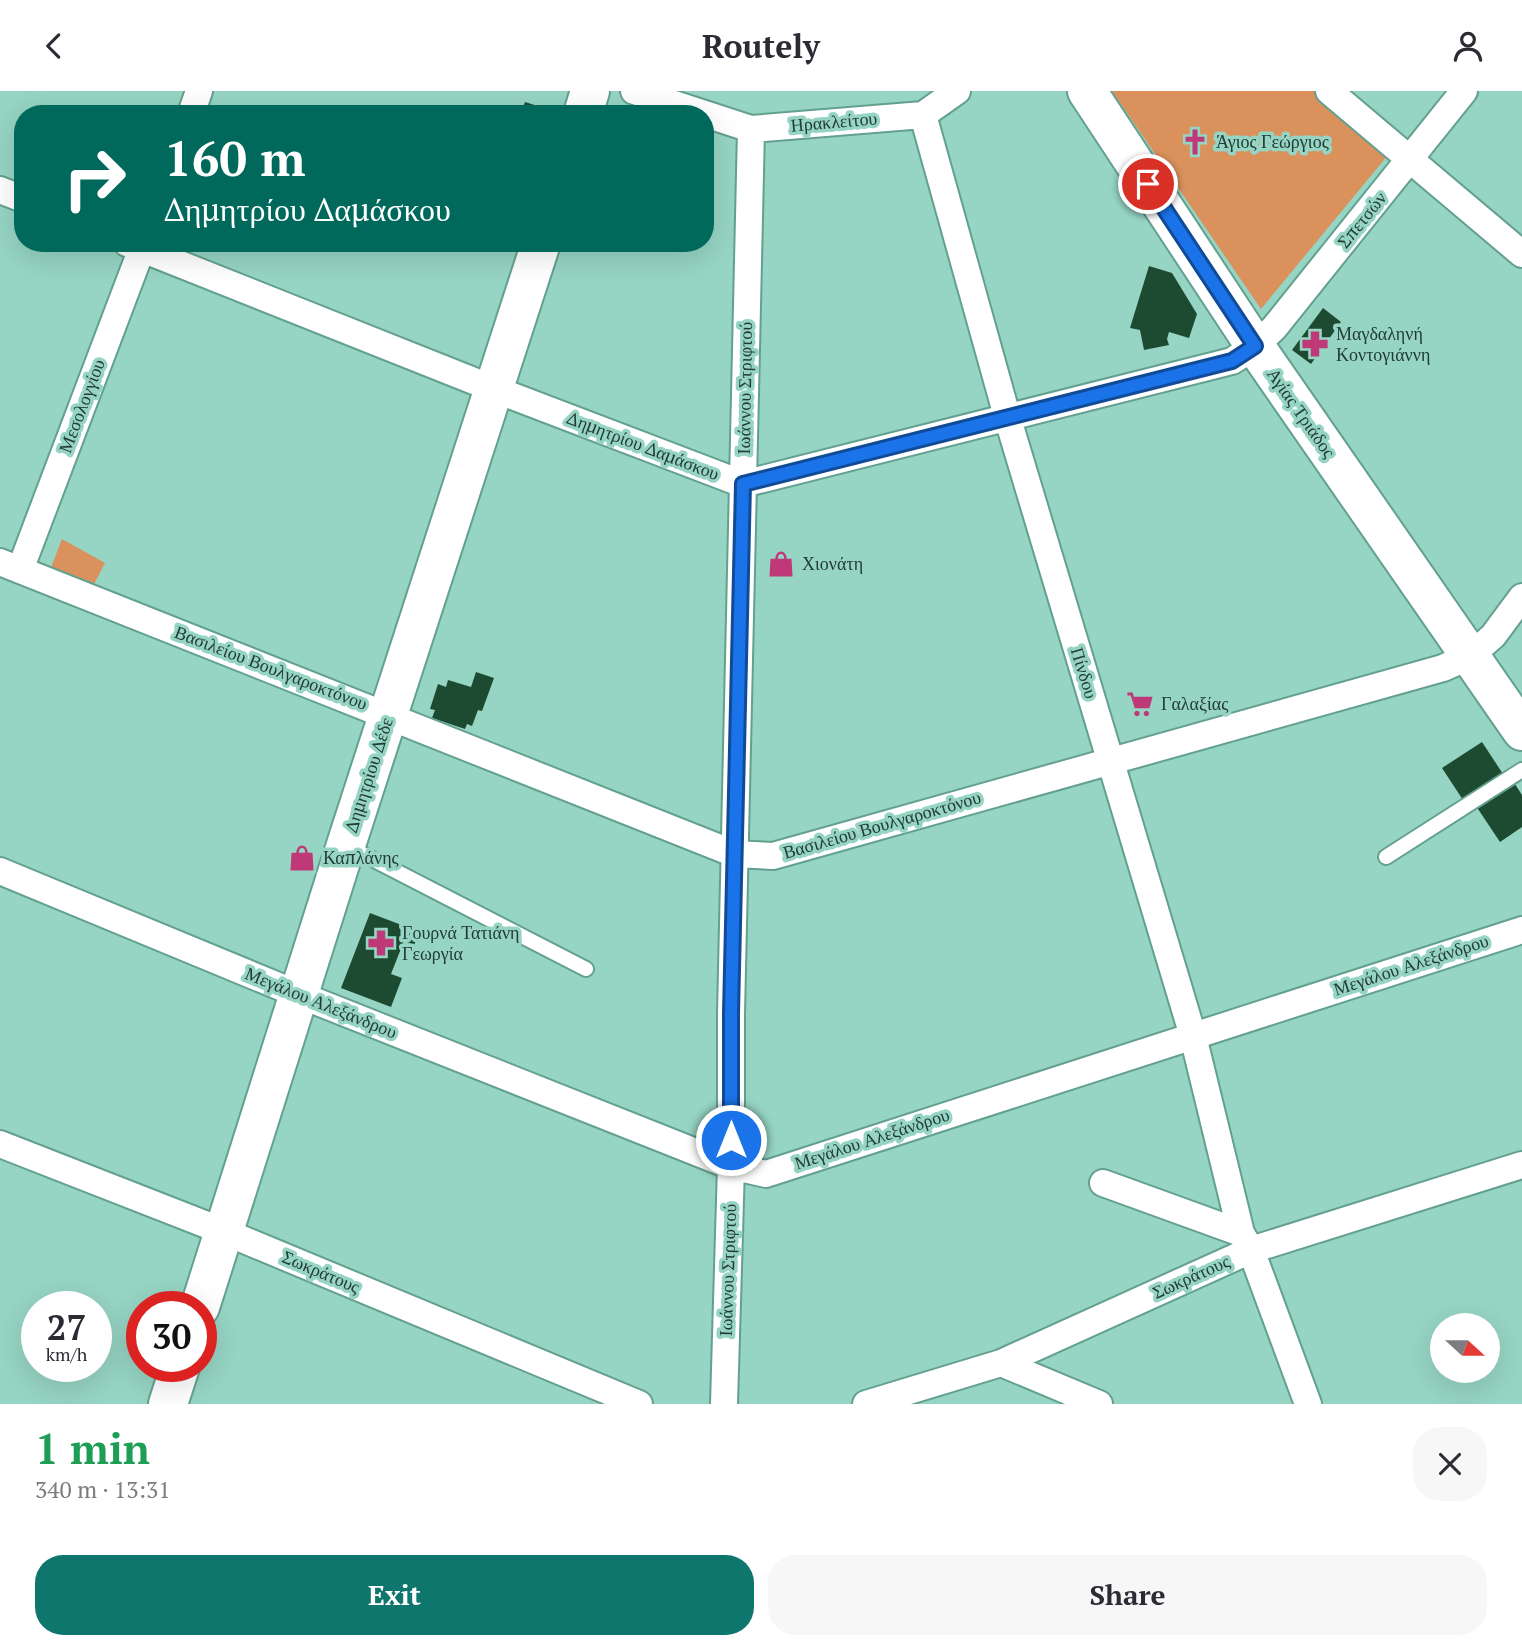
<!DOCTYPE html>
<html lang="en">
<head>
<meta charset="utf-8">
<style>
	body { margin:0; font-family:"PT Serif",serif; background:#f7f7f7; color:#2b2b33; height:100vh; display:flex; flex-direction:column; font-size:26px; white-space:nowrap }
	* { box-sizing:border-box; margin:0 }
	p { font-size:23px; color:#7c7c81 }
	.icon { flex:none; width:38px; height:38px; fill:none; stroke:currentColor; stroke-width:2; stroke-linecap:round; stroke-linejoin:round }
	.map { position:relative; height:1313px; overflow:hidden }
	.sheet { display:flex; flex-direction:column; background:#fff; flex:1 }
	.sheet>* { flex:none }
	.guide { position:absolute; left:14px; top:14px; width:700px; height:147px; border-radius:28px; box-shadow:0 7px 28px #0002; background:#00695c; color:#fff; overflow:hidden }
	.needle { width:46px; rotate:111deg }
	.buttons { position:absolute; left:1430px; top:1222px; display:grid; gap:14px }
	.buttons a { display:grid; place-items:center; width:70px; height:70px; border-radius:50%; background:#fff; box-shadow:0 7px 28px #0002; font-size:35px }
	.speed { position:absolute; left:21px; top:1200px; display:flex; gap:14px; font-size:35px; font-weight:700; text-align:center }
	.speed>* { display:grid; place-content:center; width:91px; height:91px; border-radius:50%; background:#fff; box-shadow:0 7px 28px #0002; line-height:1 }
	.speed small { font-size:18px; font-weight:400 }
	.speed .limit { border:10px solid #d22; background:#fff; color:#111 }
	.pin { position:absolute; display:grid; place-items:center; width:60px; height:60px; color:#fff; margin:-30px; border:4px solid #fff; border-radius:50%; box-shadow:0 2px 7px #0007 }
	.me { position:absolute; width:77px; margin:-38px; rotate:0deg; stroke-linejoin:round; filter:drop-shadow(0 0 5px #0008) }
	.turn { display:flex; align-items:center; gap:24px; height:147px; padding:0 35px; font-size:32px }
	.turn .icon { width:91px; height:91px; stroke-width:2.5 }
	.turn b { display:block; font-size:49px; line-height:60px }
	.round { display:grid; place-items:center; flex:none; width:74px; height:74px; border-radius:28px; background:#f7f7f7 }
	.head { display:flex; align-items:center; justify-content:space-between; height:119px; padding:0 35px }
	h1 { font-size:42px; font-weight:600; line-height:52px; color:#1e9e55 }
	.cta { display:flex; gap:14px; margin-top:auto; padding:14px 35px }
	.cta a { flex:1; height:80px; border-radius:28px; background:#0f766e; color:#fff; font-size:28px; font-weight:600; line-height:80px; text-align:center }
	.cta a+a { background:#f7f7f7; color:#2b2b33 }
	header { display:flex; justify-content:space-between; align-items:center; height:91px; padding:0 35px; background:#fff; font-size:32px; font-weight:600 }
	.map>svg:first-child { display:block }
	.green { fill:#da915c }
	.building { fill:#1d4b31 }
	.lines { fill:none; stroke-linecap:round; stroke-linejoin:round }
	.lane-casing { stroke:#63a090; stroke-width:18 }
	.street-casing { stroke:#63a090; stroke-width:30 }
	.secondary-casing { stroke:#63a090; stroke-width:42 }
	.lane { stroke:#fff; stroke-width:14 }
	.street { stroke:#fff; stroke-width:26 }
	.secondary { stroke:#fff; stroke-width:38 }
	.route-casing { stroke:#114b97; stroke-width:18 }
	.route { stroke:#1a73e8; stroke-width:12 }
	.labels { text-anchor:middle; stroke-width:7; stroke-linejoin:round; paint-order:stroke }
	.street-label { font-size:18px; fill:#233c36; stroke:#96d4c3 }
	.poi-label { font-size:18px; fill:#233c36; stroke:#96d4c3; text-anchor:start }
</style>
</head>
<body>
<header><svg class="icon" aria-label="back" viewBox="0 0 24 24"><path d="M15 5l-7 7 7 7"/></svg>Routely<svg class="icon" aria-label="person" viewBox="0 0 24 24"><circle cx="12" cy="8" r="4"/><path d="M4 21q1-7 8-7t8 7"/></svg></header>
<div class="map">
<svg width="1522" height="1313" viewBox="0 0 1522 1313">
	<rect width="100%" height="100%" fill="#96d4c3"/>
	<path class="green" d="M1112,0H1345L1402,47L1261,218Z
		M62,448L105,472L93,495L50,479Z"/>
	<path class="building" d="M525,11L547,18L546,23H521Z
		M1149,175L1172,182L1197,223L1189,247L1169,241L1167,248L1169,254L1144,259L1140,239L1130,237Z
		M1323,217L1341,231L1311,273L1292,259Z
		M476,581L494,587L482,620L478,619L472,635L467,633L465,638L432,627L435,619L430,618L438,593L446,596L448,589L471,596Z
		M1482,651L1503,683L1463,709L1442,677Z
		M1513,690L1522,704V736L1500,751L1476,715Z
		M370,822L420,841L414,854L404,850L391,883L402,887L391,916L341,897Z"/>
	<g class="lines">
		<g class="lane-casing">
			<path id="lane" d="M347,755L586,878
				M1386,766L1522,679"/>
		</g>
		<g class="street-casing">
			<path id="street" d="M634,0L705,23
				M1329,0L1522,163
				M191,23L199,0
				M705,23L751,38L923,24L957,0
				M923,24L1007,325L1193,945L1241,1142L1251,1159L1308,1313
				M0,99L23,108
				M127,152L494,298L743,393L1232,270L1255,255L1274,237L1464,0
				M0,471L735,763L773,765L1443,577L1470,565L1493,545L1522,506
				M20,479L144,152
				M0,780L300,904L731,1075L766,1083L1522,839
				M0,1053L225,1141L639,1313
				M1103,1092L1241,1142
				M1001,1272L1099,1313
				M724,1313L731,1075V922L751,38
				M866,1313L1001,1272L1251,1159L1522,1074"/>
		</g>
		<g class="secondary-casing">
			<path id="secondary" d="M1087,0L1255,255L1522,640
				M583,23L590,0
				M200,1216L346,754L541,152
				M168,1313L180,1276"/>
		</g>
		<use href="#lane" class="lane"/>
		<use href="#street" class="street"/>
		<use href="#secondary" class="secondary"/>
	</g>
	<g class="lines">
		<g class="route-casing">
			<path id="route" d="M731,1049V922L743,393L1232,270L1255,255L1148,93"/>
		</g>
		<use href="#route" class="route"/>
	</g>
	<defs>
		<g id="church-bare" transform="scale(2.1)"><path d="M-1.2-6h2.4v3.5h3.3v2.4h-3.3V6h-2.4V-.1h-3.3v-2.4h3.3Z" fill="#bf3878" stroke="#96d4c3" stroke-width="2.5" paint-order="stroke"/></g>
		<g id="pharmacy-bare" transform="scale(2.1)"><path d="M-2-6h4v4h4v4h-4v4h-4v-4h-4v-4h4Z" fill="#bf3878" stroke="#96d4c3" stroke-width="2.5" paint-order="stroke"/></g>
		<g id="shop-bare" transform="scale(2.1)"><path d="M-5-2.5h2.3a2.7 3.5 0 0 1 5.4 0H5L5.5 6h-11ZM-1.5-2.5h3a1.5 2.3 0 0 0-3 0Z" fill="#bf3878" stroke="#96d4c3" stroke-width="2.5" paint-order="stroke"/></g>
		<g id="supermarket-bare" transform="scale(2.1)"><path d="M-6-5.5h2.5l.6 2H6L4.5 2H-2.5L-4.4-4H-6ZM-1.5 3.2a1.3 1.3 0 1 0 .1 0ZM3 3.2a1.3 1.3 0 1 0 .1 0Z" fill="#bf3878" stroke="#96d4c3" stroke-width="2.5" paint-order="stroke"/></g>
	</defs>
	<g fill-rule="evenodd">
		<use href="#church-bare" x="1195" y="51"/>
		<use href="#pharmacy-bare" x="1315" y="253"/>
		<use href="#shop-bare" x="781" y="473"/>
		<use href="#supermarket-bare" x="1140" y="613"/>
		<use href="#shop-bare" x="302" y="767"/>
		<use href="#pharmacy-bare" x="381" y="852"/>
	</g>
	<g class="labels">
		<g class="street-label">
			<text transform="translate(834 31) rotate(-5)" y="6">Ηρακλείτου</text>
			<text transform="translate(1362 129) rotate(-51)" y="6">Σπετσών</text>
			<text transform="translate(745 297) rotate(-89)" y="6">Ιωάννου Στριφτού</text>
			<text transform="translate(82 315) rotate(-69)" y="6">Μεσολογγίου</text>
			<text transform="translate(1301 322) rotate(55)" y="6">Αγίας Τριάδος</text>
			<text transform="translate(643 355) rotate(21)" y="6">Δημητρίου Δαμάσκου</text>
			<text transform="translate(271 577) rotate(21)" y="6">Βασιλείου Βουλγαροκτόνου</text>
			<text transform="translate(1084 582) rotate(73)" y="6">Πίνδου</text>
			<text transform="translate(369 684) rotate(-72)" y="6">Δημητρίου Δέδε</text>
			<text transform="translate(882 734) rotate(-16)" y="6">Βασιλείου Βουλγαροκτόνου</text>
			<text transform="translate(1411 874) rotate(-18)" y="6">Μεγάλου Αλεξάνδρου</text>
			<text transform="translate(321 912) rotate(22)" y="6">Μεγάλου Αλεξάνδρου</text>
			<text transform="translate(872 1048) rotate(-18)" y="6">Μεγάλου Αλεξάνδρου</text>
			<text transform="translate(728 1179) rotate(-88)" y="6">Ιωάννου Στριφτού</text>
			<text transform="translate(321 1181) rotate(23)" y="6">Σωκράτους</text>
			<text transform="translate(1191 1186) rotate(-24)" y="6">Σωκράτους</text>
		</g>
		<g class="poi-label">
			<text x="1216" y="57">Άγιος Γεώργιος</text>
			<text x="1336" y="249">Μαγδαληνή<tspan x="1336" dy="21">Κοντογιάννη</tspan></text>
			<text x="802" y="479">Χιονάτη</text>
			<text x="1161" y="619">Γαλαξίας</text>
			<text x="323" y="773">Καπλάνης</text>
			<text x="402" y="848">Γουρνά Τατιάνη<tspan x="402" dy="21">Γεωργία</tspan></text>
		</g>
	</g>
</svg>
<div class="buttons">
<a><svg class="needle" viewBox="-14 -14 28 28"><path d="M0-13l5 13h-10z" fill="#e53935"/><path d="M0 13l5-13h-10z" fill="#7c7c81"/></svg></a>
</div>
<div class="speed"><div>27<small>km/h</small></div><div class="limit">30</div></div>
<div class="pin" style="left:1148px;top:93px;background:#d93025"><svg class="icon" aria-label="arrive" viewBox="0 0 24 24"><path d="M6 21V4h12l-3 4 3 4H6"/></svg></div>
<svg class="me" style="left:731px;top:1049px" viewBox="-20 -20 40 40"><circle r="17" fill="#1a73e8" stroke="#fff" stroke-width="3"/><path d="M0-11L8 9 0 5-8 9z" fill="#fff"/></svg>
<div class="guide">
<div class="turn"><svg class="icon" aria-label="right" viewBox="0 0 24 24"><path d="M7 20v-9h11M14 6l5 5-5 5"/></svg><div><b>160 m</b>Δημητρίου Δαμάσκου</div></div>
</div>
</div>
<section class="sheet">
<div class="head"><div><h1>1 min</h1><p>340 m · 13:31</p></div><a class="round"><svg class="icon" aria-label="close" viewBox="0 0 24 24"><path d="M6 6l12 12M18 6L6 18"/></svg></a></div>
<div class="cta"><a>Exit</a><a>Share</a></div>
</section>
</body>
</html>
